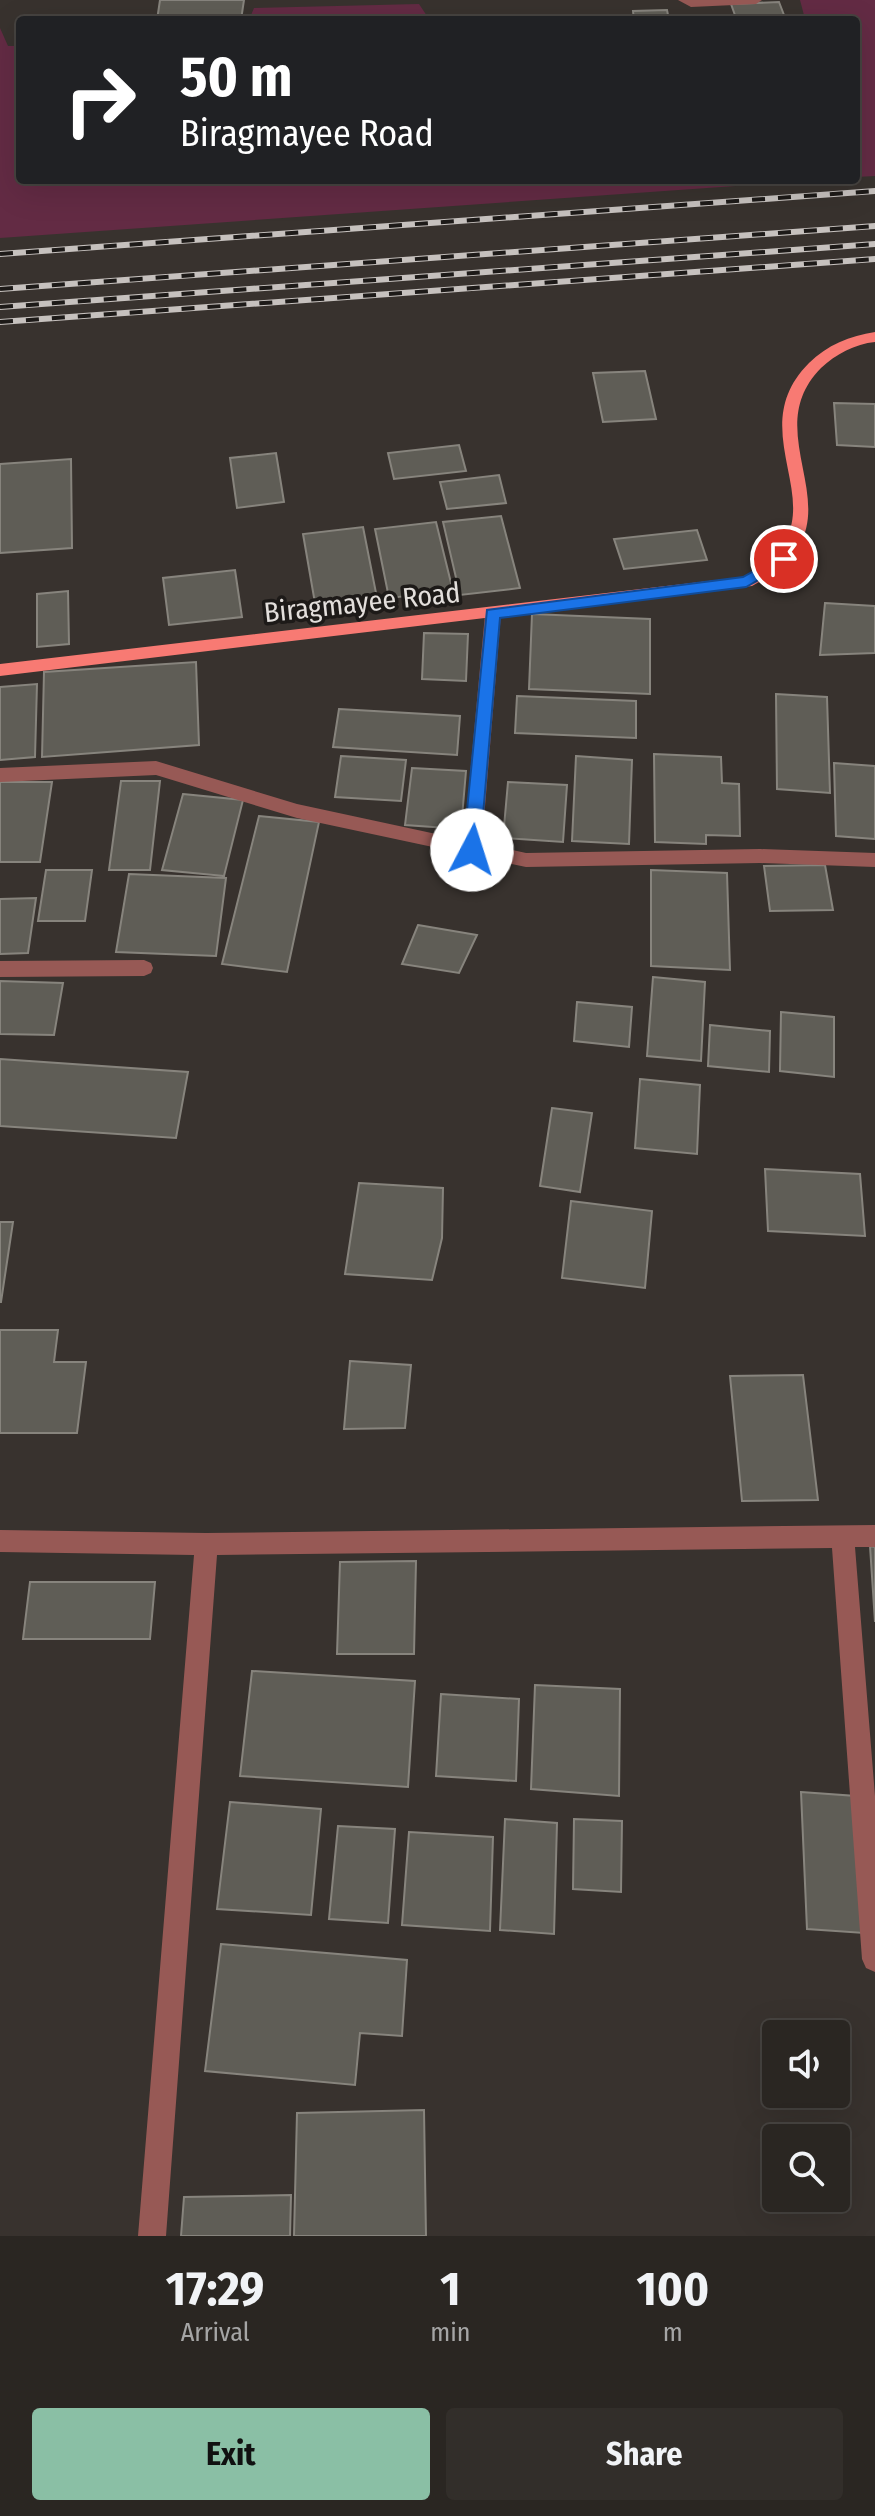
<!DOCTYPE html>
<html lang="en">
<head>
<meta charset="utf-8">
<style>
	body { margin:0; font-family:"Fira Sans Condensed",sans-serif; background:#322e2a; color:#f1f3f6; height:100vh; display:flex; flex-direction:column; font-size:30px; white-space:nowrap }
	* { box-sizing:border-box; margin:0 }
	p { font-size:26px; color:#a5a5a5 }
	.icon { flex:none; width:44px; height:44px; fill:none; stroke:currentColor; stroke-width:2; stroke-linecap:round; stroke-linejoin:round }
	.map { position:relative; height:2236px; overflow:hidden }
	.drawer { display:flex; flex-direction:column; background:#2a2622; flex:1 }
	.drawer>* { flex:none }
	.guide { position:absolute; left:16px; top:16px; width:844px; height:168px; border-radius:8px; box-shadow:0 8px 32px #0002,0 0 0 2px #464340; background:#202124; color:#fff; overflow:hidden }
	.fabs { position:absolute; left:762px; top:2020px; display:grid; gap:16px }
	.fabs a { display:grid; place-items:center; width:88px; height:88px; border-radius:8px; background:#2a2622; box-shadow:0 8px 32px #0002,0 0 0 2px #464340; font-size:40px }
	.pin { position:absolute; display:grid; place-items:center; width:68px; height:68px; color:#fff; margin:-34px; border:4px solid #fff; border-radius:50%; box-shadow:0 2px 8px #0007 }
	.me { position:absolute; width:88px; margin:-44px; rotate:5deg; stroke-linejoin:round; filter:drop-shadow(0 0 6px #0008) }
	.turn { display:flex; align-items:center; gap:28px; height:168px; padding:0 32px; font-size:36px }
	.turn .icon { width:104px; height:104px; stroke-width:2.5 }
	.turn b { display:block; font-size:56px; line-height:68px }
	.eta { display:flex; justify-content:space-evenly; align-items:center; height:136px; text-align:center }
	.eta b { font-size:48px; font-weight:700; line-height:56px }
	.cta { display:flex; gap:16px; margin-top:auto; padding:16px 32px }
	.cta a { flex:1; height:92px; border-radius:8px; background:#8abfa5; color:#111; font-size:32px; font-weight:700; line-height:92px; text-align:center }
	.cta a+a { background:#322e2a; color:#f1f3f6 }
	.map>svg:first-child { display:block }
	.green { fill:#632b44 }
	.building { fill:#5f5d56; stroke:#87847d; stroke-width:2 }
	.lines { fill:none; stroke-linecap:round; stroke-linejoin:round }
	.minor { fill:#975955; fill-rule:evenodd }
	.major { fill:#f87a73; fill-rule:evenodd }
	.rail-casing { stroke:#c6c1be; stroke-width:6 }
	.rail { stroke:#1d1a18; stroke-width:4; stroke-dasharray:13; stroke-linecap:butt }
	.route { fill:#1a73e8; stroke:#114b97; stroke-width:2 }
	.labels { text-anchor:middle; stroke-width:7; stroke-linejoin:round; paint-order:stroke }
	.street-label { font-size:28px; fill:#e3dfdc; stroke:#1d1a18 }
</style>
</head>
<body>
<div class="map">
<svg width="875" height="2236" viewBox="0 0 875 2236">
	<rect width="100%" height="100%" fill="#38322e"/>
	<path class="green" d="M800,0H875V176L856,177V20H796L805,19Z
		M419,4L427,16H578L579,20H249L254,8Z
		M0,28L8,46H20V180H820L0,238Z"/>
	<path class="building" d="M160,0H244L241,20H157Z
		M779,2L784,15L736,18L731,4Z
		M667,10L669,20H634L633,11Z
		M645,371L656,419L603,422L593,373Z
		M834,403L875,404V447L837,445Z
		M459,445L466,471L394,479L388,453Z
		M276,453L284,502L237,508L230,458Z
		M71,459L72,548L0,553V464Z
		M499,475L506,503L447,509L440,482Z
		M501,516L520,588L460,595L443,522Z
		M436,522L453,591L389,598L375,529Z
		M363,527L378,603L316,609L303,534Z
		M697,530L707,560L624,569L614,539Z
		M235,570L242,617L169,625L163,578Z
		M68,591L69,644L37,647V594Z
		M825,603L875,606V653L820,655Z
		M532,614L650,619V694L529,689Z
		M424,633L468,634L466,681L422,679Z
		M196,662L199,745L42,757L44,672Z
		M37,684L35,757L0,760V687Z
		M776,694L827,697L830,793L777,789Z
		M517,696L636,701V738L515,733Z
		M339,709L460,716L457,755L333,747Z
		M654,754L721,757L722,783L739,784L740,836L706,835V844L655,842Z
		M341,756L406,760L401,801L335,797Z
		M576,756L632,760L629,844L572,841Z
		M834,763L875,766V839L836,836Z
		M412,768L466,771L461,829L405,825Z
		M121,781H160L150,870H109Z
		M0,782H52L40,862H0Z
		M508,782L567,785L563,842L503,838Z
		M183,794L243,800L224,876L162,870Z
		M259,816L319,822L287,972L222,964Z
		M825,865L833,910L770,911L764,866Z
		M46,870H92L85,921H38Z
		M651,870L727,873L730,970L651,966Z
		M129,874L226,878L216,956L116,952Z
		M36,898L28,953L0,954V899Z
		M418,925L477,935L459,973L402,964Z
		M653,977L705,982L701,1061L647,1056Z
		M0,981L63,983L54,1035L0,1034Z
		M577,1002L632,1007L629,1047L574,1041Z
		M781,1012L834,1017V1077L780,1071Z
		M710,1025L770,1031L769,1072L708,1066Z
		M0,1059L188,1072L176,1138L0,1126Z
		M640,1079L700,1085L697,1154L635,1148Z
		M552,1108L592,1113L580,1192L540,1186Z
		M765,1169L860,1174L865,1236L768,1231Z
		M359,1183L443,1188L442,1238L432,1280L345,1274Z
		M571,1201L652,1211L645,1288L562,1278Z
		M0,1222H13L1,1302H0Z
		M0,1330H58L54,1362H86L77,1433H0Z
		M350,1361L411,1365L405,1428L344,1429Z
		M803,1375L818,1500L742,1501L730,1376Z
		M870,1546L875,1547V1622Z
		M416,1561L414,1654H337L340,1562Z
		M30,1582H155L150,1639H23Z
		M252,1671L415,1681L408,1787L240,1776Z
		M535,1685L620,1689L619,1796L531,1789Z
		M441,1694L519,1699L516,1781L436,1776Z
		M801,1792L856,1796L864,1933L807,1929Z
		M230,1802L321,1809L311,1915L217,1909Z
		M505,1819L557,1823L554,1934L500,1930Z
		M574,1819L622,1821L621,1892L573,1889Z
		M338,1826L395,1829L388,1923L329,1919Z
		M409,1832L493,1837L490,1931L402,1925Z
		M221,1944L407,1960L402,2036L360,2033L355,2085L205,2071Z
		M424,2110L426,2236H294L297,2113Z
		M291,2195L290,2236H181L184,2197Z"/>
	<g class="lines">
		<path class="minor" d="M678,0H762L756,4L691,7Z
			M493,608L501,614L482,843L526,853L760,849L875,853V867L760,863L526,867L297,818L156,775L0,782V768L156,761L297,804L464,840L485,614Z
			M144,960L151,963L153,968L151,973L144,976L0,977V961Z
			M875,1525V1547H855L875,1796V1972L866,1968L862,1959L832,1548L217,1555L166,2236H138L194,1555L0,1552V1530L206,1533Z"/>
		<path class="major" d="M875,332V342C855,344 836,354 821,368C750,440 873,524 752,586L0,676V664L743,577C855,520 733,439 809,363C827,345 850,336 875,332Z"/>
		<g class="rail-casing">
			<path id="rail" d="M0,254L875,191
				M0,289L875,226
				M0,307L875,244
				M0,322L875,259"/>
		</g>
		<use href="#rail" class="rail"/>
	</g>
	<path class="route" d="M784,554L791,559L789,563L746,587L500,618L480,850L477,854H466L463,850L487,610L743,577Z"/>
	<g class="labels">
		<g class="street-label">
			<text transform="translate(362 602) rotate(-6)" y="10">Biragmayee Road</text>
		</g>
	</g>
</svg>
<div class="fabs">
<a><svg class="icon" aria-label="sound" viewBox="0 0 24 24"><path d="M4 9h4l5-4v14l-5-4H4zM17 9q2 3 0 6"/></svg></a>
<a><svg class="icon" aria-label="search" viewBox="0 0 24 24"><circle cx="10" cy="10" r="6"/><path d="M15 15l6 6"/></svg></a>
</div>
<div class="pin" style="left:784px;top:559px;background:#d93025"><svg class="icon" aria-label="arrive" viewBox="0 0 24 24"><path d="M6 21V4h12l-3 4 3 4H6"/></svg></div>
<svg class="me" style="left:472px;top:850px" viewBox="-20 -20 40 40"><circle r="19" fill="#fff"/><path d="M0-13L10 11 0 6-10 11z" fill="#1a73e8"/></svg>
<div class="guide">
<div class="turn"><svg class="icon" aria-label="right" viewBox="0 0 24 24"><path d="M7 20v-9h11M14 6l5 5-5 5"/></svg><div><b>50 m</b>Biragmayee Road</div></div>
</div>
</div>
<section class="drawer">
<div class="eta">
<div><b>17:29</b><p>Arrival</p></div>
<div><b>1</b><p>min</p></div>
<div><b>100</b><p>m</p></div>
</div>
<div class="cta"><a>Exit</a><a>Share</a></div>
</section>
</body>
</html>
